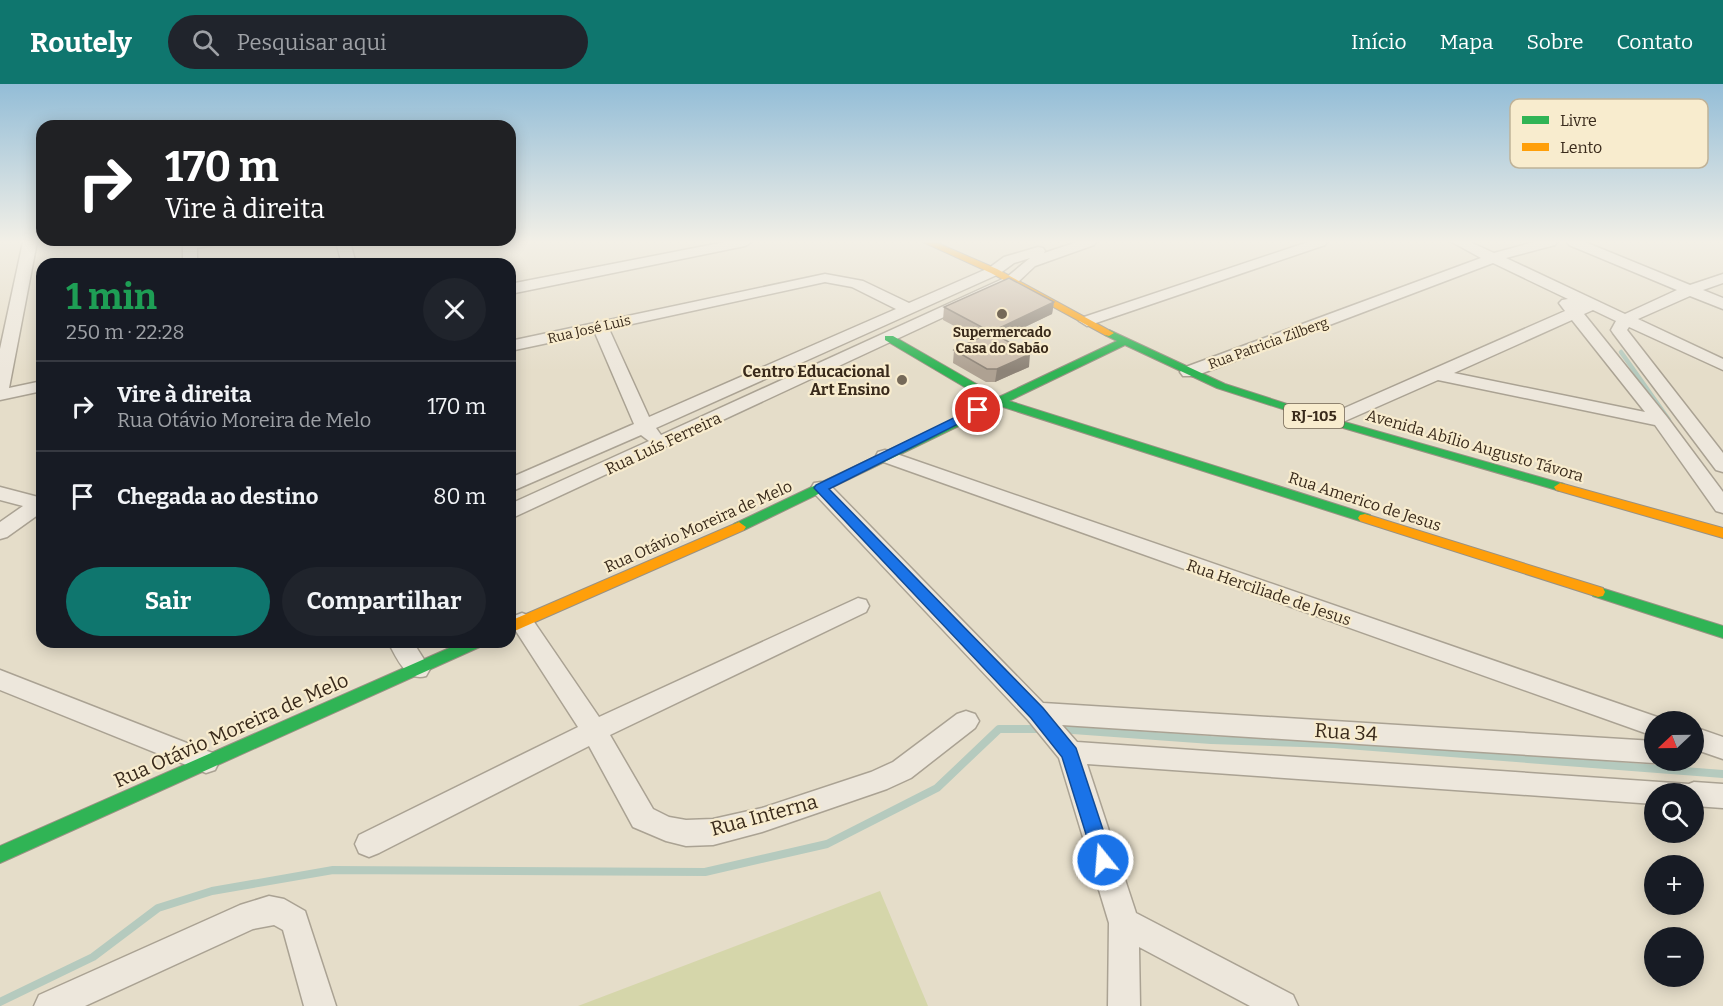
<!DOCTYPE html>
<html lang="pt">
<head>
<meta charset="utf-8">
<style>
	body { margin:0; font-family:Bitter,serif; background:#20242c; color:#f1f3f6; height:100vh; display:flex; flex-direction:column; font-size:22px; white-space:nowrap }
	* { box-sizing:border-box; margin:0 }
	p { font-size:20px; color:#9ea1a6 }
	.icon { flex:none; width:33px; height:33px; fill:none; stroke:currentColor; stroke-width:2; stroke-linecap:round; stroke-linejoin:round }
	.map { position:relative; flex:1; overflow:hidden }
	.panel { position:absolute; left:36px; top:174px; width:480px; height:390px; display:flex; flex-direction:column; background:#171b24; border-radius:18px; box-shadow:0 3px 15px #0003 }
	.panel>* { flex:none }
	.banner { position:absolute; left:36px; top:36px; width:480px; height:126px; border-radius:18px; box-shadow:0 3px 15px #0003; background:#202124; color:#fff; overflow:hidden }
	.needle { width:39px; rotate:248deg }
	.buttons { position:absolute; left:1644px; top:627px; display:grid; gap:12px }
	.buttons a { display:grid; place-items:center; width:60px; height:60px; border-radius:50%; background:#171b24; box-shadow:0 3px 15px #0003; font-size:30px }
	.pin { position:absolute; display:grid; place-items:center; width:51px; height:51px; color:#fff; margin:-26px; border:3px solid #fff; border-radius:50%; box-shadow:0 2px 6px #0007 }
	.me { position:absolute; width:66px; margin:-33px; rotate:343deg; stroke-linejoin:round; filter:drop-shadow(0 0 4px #0008) }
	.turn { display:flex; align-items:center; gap:21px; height:126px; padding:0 30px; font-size:27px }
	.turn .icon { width:78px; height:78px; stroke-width:2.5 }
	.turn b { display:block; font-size:42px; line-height:51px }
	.round { display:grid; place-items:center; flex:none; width:63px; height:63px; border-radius:32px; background:#20242c }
	.overview { display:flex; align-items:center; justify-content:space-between; height:102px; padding:0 30px }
	h1 { font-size:36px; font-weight:700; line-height:45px; color:#1e9e55 }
	.primary-button { display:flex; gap:12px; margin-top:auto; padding:12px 30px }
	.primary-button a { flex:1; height:69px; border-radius:36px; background:#0f766e; color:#fff; font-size:24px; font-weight:700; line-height:69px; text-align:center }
	.primary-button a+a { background:#20242c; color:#f1f3f6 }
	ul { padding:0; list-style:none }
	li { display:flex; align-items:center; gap:18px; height:90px; padding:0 30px; border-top:2px solid #363941 }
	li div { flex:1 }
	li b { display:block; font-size:22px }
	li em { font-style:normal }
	header { display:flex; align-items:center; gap:36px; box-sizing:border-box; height:84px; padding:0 30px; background:#0f766e; color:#fff }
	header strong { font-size:28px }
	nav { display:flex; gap:33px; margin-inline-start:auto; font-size:21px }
	.search { width:420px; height:54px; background:#20242c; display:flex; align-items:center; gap:15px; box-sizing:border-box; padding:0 21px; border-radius:33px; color:#9ea1a6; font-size:22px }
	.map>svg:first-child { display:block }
	.green { fill:#d5d6aa }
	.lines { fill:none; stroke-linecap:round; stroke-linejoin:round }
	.stream-far1 { stroke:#b5cabe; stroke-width:4.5 }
	.stream { stroke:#b5cabe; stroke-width:8 }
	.street-casing { stroke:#aaa293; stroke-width:3 }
	.fast-casing { stroke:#999183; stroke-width:2 }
	.slow-casing { stroke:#999183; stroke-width:2 }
	.street { fill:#ede7dc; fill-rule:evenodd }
	.fast { fill:#30b455; fill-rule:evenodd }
	.slow { fill:#ff9f0a; fill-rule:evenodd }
	.wall { fill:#aea192 }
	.shaded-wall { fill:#8d8377 }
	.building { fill:#cabbaa; stroke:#8d8377; stroke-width:1.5 }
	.route { fill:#1a73e8; stroke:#114b97; stroke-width:1.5 }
	.poi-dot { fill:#756958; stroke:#f8ecce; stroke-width:2 }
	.labels { text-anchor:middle; stroke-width:4.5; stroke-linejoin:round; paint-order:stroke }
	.far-street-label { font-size:14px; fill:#392a1b; stroke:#f8ecce }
	.far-poi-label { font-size:14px; font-weight:bold; fill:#392a1b; stroke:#f8ecce }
	.shield { fill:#f8ecce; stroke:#726451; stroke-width:1.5 }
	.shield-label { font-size:15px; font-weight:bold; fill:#392a1b }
	.poi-label { font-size:16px; font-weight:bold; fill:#392a1b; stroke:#f8ecce; text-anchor:end }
	.street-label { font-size:16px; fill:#392a1b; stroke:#f8ecce }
	.near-street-label { font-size:20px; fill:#392a1b; stroke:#f8ecce }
	.key { fill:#f8ecce; stroke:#bfb298; stroke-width:1.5 }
	.key-label { font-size:16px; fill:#392a1b }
</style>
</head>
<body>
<header>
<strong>Routely</strong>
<div class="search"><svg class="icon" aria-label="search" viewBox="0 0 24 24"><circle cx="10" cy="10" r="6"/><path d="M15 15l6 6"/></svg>Pesquisar aqui</div>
<nav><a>Início</a><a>Mapa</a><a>Sobre</a><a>Contato</a></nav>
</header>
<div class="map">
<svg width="1723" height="922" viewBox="0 0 1723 922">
	<rect width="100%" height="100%" fill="#e5ddc9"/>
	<path class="green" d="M880,807L928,922H578Z"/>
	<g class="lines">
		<path class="stream-far1" d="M1621,268L1669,336"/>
		<path class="stream" d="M1059,645L1211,656L1334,660L1723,690
			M0,918L93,873L158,824L212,807L333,786L705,788L827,760L937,704L999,645H1043"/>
		<g class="street-casing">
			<path id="street" d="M23,158H37L9,304L42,297V307L0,316V265Z
				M183,158H215L213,161L197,164V180H183Z
				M336,158H350L356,180H342Z
				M725,158H752L745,162L510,210V200Z
				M1077,158H1096L1094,161L1035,182L1017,199L510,435V420L649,357L641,351L510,408V394L634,340L595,249L510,267V257L825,190L863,197L909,219L989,184L1004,173L1038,163L1043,164L1045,167L1044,169ZM1030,174L1007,193L661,351L656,344L999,190L1014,179ZM825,198L852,203L896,225L649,333L609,245Z
				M1308,158H1327L1325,161L1093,240L1087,242L1079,237L1081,234Z
				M1452,158H1470L1494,169L1534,158H1557L1555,161L1506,174L1625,230L1677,206L1569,161L1567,158H1585L1690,201L1723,190V199L1703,206L1723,214V225L1690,212L1638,235L1723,275V286L1629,243L1627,246L1723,369V388L1716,386L1613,249L1611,246L1616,237L1593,226L1584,230L1667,333L1723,408V429L1716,427L1655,341L1438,296L1336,341H1324L1321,337L1324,333L1565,227L1559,219L1562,216L1568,215L1493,179L1195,292H1183L1180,288L1183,284L1481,174ZM1572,236L1645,328L1454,289Z
				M885,366L1663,635L1664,638H1654V652L1645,649L878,376L876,372L878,368Z
				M821,398L828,399L1043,619L1654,657V676H1661L1654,679L1062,641L1077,658L1689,700L1694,698L1723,700V724L1694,722V710H1654V720L1087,680L1136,829L1293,911L1298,922H1250L1139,863L1140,922H1108L1109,839L1059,674L1028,636L814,409L811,404L814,399Z
				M0,403L42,414V428L7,453L0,455V438L23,422L0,416Z
				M858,514L866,516L869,522L866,528L610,651L653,725L669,733L686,736L713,735L762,724L871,688L893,678L957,630L966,627L975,630L979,637L975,644L911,694L887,705L762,748L713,761L686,762L666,757L633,743L589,662L379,769L369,773L359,769L355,760L359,751L578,643L514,544L511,538L514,532L522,529L530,532L599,633Z
				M388,558H413L430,585L426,592C406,598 397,574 388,558Z
				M0,586L215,670L219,678L215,686L206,689L0,606Z
				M1694,643L1723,653V675L1694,665Z
				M269,812L284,815L305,827L336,922H304L283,846L274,841L253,845L85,922H34L39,911L240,821Z"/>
		</g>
		<g class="fast-casing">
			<path id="fast" d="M1109,246L1225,300L1334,335L1564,400L1566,403L1560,407L1326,339L1217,304L1125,261L1009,317L1370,431L1372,434L1370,437H1360L1000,322L744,446H734L732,443L734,440L990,318L885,256V252H893L999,313L1117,257L1105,251V247Z
				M1598,503L1723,542V554L1593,512L1591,508L1593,504Z
				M463,558H484L482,562L0,779V762Z"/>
		</g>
		<g class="slow-casing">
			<path id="slow" d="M923,158H935L997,185L1114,249L1109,252L1105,251L991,189Z
				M1560,399L1723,444V454L1556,406L1554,403Z
				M1365,430L1603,504L1605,508L1603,512L1598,513L1360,437L1358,434L1360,431Z
				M739,438L746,443L744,446L510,549V537Z"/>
		</g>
		<use href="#street" class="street"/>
		<use href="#fast" class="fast"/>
		<use href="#slow" class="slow"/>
	</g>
	<path class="wall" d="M1054,218L1052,230L1002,254L1029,283L995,298H986L953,279L954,266L977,254L943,236L944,223Z"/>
	<path class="shaded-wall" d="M1054,218L1052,230L989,260L991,248Z
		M1030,270L1029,283L995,298L997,285Z"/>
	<path class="building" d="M1009,194L1054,218L991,248L1030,270L997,285H987L954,266L991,248L944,223Z"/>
	<linearGradient id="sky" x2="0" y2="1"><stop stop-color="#93bdd7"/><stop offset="0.55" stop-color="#f3f0e7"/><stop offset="1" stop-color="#f3f0e7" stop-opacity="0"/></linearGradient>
	<rect width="1723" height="287" fill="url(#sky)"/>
	<path class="route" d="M978,322L984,326L982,328L829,405L1043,624L1076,664L1113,776L1110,782L1103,784L1097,782L1094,776L1062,673L1031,634L814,404L816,401Z"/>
	<g class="poi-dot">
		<circle cx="1002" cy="230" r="6"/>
		<circle cx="902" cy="296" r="6"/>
	</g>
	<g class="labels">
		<g class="far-street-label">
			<text transform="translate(589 245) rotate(-13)" y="5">Rua José Luis</text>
			<text transform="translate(1268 259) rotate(-20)" y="5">Rua Patricia Zilberg</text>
		</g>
		<g class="far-poi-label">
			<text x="1002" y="253">Supermercado<tspan x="1002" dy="16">Casa do Sabão</tspan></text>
		</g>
		<rect class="shield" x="1284" y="320" width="60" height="24" rx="4.5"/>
		<g class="shield-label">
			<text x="1314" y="337">RJ-105</text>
		</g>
		<g class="poi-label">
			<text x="890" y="293">Centro Educacional<tspan x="890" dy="18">Art Ensino</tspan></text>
		</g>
		<g class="street-label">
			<text transform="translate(663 359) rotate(-25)" y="6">Rua Luís Ferreira</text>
			<text transform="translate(1475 361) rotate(16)" y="6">Avenida Abílio Augusto Távora</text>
			<text transform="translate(1365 417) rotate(18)" y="6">Rua Americo de Jesus</text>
			<text transform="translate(698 442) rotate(-24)" y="6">Rua Otávio Moreira de Melo</text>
			<text transform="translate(1269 508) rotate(19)" y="6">Rua Herciliade de Jesus</text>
		</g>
		<g class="near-street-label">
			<text transform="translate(231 646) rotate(-24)" y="7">Rua Otávio Moreira de Melo</text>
			<text transform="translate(1346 648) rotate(4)" y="7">Rua 34</text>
			<text transform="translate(764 731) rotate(-15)" y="7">Rua Interna</text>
		</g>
	</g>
	<rect x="1510" y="15" width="198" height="69" rx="9" class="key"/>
	<rect x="1522" y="32" width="27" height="8" fill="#30b455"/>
	<rect x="1522" y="59" width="27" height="8" fill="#ff9f0a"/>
	<g class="key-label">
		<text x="1560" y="42">Livre</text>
		<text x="1560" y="69">Lento</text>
	</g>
</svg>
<div class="buttons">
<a><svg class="needle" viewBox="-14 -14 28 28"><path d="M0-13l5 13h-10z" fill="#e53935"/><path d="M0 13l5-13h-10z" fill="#9ea1a6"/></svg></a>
<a><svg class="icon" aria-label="search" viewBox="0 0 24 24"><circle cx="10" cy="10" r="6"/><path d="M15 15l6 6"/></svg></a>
<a>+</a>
<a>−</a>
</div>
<div class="pin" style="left:978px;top:326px;background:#d93025"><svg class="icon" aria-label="arrive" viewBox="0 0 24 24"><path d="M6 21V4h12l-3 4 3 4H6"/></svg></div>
<svg class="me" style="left:1103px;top:776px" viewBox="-20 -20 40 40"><circle r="17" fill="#1a73e8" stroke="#fff" stroke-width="3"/><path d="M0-11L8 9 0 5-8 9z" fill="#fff"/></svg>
<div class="banner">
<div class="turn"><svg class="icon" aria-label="right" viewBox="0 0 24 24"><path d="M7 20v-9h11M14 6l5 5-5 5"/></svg><div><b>170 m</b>Vire à direita</div></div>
</div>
<section class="panel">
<div class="overview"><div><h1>1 min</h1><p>250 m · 22:28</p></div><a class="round"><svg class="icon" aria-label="close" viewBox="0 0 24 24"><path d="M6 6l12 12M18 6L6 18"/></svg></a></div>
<ul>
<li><svg class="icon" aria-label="right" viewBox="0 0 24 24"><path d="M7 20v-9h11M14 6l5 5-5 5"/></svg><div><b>Vire à direita</b><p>Rua Otávio Moreira de Melo</p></div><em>170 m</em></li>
<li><svg class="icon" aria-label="arrive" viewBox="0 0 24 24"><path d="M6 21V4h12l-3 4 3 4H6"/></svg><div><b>Chegada ao destino</b></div><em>80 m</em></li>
</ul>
<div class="primary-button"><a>Sair</a><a>Compartilhar</a></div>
</section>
</div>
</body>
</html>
